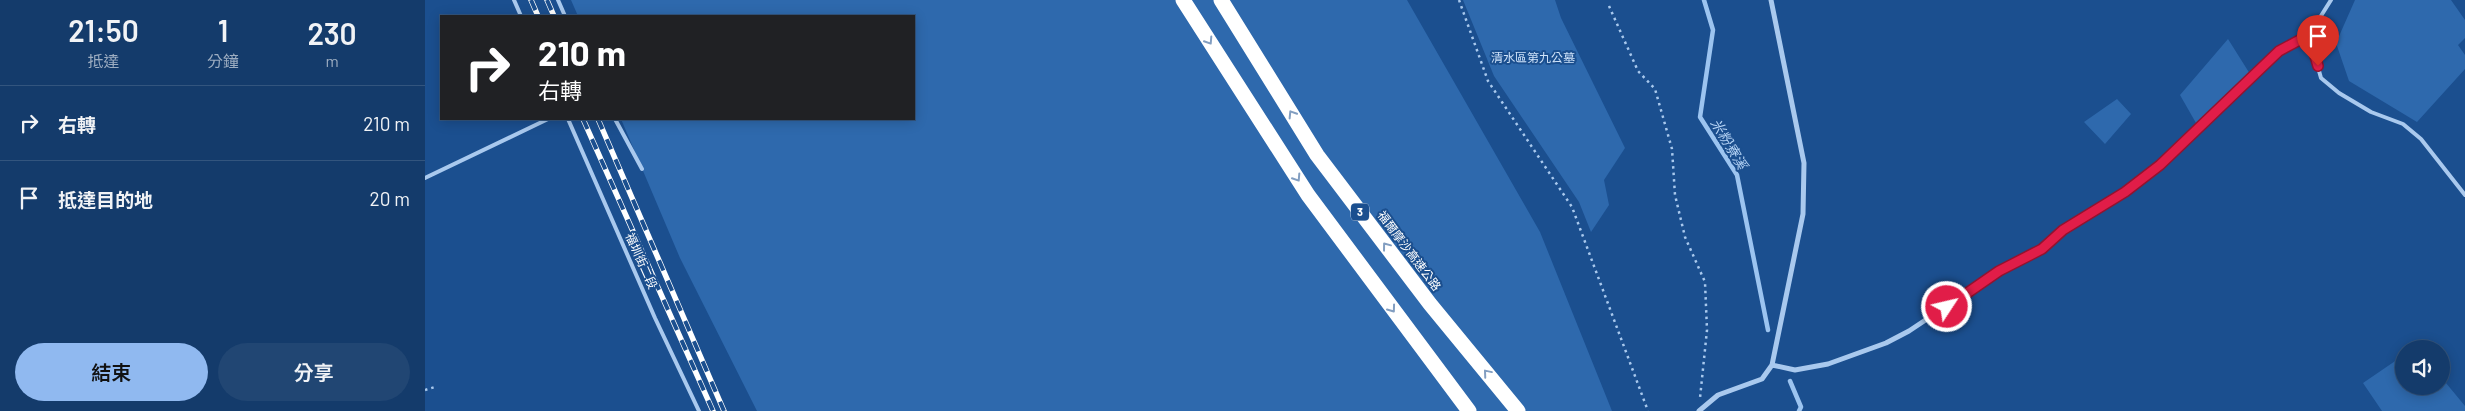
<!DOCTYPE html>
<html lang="zh-TW">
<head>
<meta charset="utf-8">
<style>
	body { margin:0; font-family:Barlow,"Noto Sans TC",sans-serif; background:#214673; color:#f1f3f6; height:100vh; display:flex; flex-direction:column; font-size:19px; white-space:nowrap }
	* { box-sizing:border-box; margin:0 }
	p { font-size:16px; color:#9dadc1 }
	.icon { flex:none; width:28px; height:28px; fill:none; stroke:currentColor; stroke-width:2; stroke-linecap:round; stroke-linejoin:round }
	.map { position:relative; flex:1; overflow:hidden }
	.side { display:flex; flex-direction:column; background:#143b6b; width:425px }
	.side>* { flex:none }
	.hud { position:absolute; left:15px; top:15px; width:475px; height:105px; border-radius:0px; box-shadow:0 2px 12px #0003,0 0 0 1px #33557e; background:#202124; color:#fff; overflow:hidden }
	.buttons { position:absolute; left:1970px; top:340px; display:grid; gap:10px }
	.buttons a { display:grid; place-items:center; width:55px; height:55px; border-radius:50%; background:#143b6b; box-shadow:0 2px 12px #0003,0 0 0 1px #33557e; font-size:25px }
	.pin { position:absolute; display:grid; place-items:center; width:42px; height:42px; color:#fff; margin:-51px -21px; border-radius:50% 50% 50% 0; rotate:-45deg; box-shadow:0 0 5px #0007 }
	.pin .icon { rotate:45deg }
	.me { position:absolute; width:55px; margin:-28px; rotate:55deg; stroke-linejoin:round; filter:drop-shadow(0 0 4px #0008) }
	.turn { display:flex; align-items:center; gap:18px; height:105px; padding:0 15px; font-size:22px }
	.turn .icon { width:65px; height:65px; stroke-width:2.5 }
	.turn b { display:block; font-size:35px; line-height:42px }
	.eta { display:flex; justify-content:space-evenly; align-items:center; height:85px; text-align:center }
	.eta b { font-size:30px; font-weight:600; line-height:35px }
	.primary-button { display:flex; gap:10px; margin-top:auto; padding:10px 15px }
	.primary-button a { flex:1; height:58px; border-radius:30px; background:#90b9f0; color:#111; font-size:20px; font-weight:600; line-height:58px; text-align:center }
	.primary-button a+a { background:#214673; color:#f1f3f6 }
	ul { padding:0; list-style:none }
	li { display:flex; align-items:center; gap:15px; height:75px; padding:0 15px; border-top:1px solid #33557e }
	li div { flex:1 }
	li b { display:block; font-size:19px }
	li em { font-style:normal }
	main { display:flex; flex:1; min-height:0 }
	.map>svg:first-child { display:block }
	.green { fill:#2e69ad }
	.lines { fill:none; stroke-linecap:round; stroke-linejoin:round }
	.stream { stroke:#9cc4f0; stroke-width:4.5 }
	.path { stroke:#a9c9ee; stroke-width:2.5; stroke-dasharray:2.5 4; stroke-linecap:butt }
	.lane { stroke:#a9c9ee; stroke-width:4 }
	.street { stroke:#a9c9ee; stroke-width:5 }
	.highway { stroke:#fff; stroke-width:15 }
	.rail-casing { stroke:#fff; stroke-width:5.5 }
	.rail { stroke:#1b4f8f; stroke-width:4; stroke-dasharray:11; stroke-linecap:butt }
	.oneway { stroke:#829ec1 }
	.route-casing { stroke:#92132f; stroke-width:12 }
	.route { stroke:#e11d48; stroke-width:9 }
	.labels { text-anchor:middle; stroke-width:4; stroke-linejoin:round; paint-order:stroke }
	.shield { fill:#1b4f8f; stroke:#bbcadd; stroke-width:1 }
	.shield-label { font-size:11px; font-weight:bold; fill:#fff }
	.park-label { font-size:12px; fill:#cfe3fa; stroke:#1b4f8f }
	.street-label { font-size:12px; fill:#fff; stroke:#1b4f8f }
	.water-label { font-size:14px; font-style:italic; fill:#b5d3f5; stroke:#1b4f8f }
</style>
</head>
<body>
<main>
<section class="side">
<div class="eta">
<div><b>21:50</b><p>抵達</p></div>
<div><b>1</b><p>分鐘</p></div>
<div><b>230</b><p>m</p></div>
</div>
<ul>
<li><svg class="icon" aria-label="right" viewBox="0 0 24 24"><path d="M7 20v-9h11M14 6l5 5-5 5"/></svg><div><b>右轉</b></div><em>210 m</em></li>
<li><svg class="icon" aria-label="arrive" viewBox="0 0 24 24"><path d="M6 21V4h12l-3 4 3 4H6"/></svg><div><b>抵達目的地</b></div><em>20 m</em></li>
</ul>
<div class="primary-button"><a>結束</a><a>分享</a></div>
</section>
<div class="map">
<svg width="2040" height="411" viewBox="0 0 2040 411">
	<rect width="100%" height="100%" fill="#1b4f8f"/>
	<path class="green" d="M146,0H982L1115,232L1187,411H332L255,258L196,119H489V16H153Z
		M1038,0H1130L1136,18L1200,148L1179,180L1184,205L1166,232L1154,202L1069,76Z
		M1930,0H2026L2040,20V38L2033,45L2040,55V69L1992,122L1924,81L1911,43Z
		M1803,39L1825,74L1771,123L1755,95Z
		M1692,99L1706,114L1680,144L1659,122Z
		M1979,355V386H2016V377L2040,406V411H1957L1938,383Z"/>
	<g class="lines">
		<path class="stream" d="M1279,0L1288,30L1275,117L1312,175L1343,330
			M1365,381L1376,407L1374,411"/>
		<path class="path" d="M1034,0L1063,81L1147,207L1223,411
			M1184,6L1213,71L1230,89L1247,149L1250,195L1260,237L1280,282L1282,330L1275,398
			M0,390L10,387"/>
		<path class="lane" d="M89,0L96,16
			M133,0L140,16
			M1906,0L1884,35L1896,78L1914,93L1946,112L1978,124L1996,139L2040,195
			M143,119L230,318L274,411
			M190,119L217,169
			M0,178L123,119"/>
		<path class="street" d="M1347,365L1370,370L1403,364L1461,343L1484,331L1574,271L1617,249L1638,231L1700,192L1735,165L1854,51L1884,35
			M1274,411L1293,395L1337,379L1347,365L1378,214L1379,163L1346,0"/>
		<path class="highway" d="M758,0L883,195L1044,411
			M796,0L892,155L1005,304L1093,411"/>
		<g class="rail-casing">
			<path id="rail" d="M106,0L113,16
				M122,0L129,16
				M158,119L288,411
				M173,119L299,411"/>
		</g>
		<use href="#rail" class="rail"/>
	</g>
	<defs><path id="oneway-chevron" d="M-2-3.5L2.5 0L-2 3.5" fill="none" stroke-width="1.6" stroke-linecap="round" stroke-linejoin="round" transform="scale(1.25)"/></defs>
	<g class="oneway">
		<use href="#oneway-chevron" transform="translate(784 41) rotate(57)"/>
		<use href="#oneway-chevron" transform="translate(867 114) rotate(-122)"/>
		<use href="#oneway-chevron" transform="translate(872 178) rotate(57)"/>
		<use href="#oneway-chevron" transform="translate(961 246) rotate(-127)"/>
		<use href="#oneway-chevron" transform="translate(967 309) rotate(54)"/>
		<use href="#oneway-chevron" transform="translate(1062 373) rotate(-130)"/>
	</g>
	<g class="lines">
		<g class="route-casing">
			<path id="route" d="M1522,307L1574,271L1617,249L1638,230L1700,192L1735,165L1854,51L1884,35L1893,66"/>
		</g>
		<use href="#route" class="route"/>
	</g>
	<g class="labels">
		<rect class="shield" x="926" y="203.5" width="18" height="17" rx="4"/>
		<g class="shield-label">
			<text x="935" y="216">3</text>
		</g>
		<g class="park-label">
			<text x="1108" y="62">清水區第九公墓</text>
		</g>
		<g class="street-label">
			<text transform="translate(984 251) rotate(53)" y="4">福爾摩沙高速公路</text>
			<text transform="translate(216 261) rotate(66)" y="4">福圳街二段</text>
		</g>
		<g class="water-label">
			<text transform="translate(1304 144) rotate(59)" y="5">米粉寮溪</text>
		</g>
	</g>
</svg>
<div class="buttons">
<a><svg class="icon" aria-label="sound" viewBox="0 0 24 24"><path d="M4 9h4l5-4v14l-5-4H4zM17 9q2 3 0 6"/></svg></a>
</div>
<div class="pin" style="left:1893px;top:66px;background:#d93025"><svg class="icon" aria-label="arrive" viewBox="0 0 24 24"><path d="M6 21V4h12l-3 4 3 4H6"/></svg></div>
<svg class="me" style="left:1522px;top:307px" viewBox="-20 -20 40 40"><circle r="17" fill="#e11d48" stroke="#fff" stroke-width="3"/><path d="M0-11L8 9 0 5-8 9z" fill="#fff"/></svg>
<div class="hud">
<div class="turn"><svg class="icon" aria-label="right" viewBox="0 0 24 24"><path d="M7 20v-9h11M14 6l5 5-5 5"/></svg><div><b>210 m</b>右轉</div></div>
</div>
</div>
</main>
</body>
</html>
